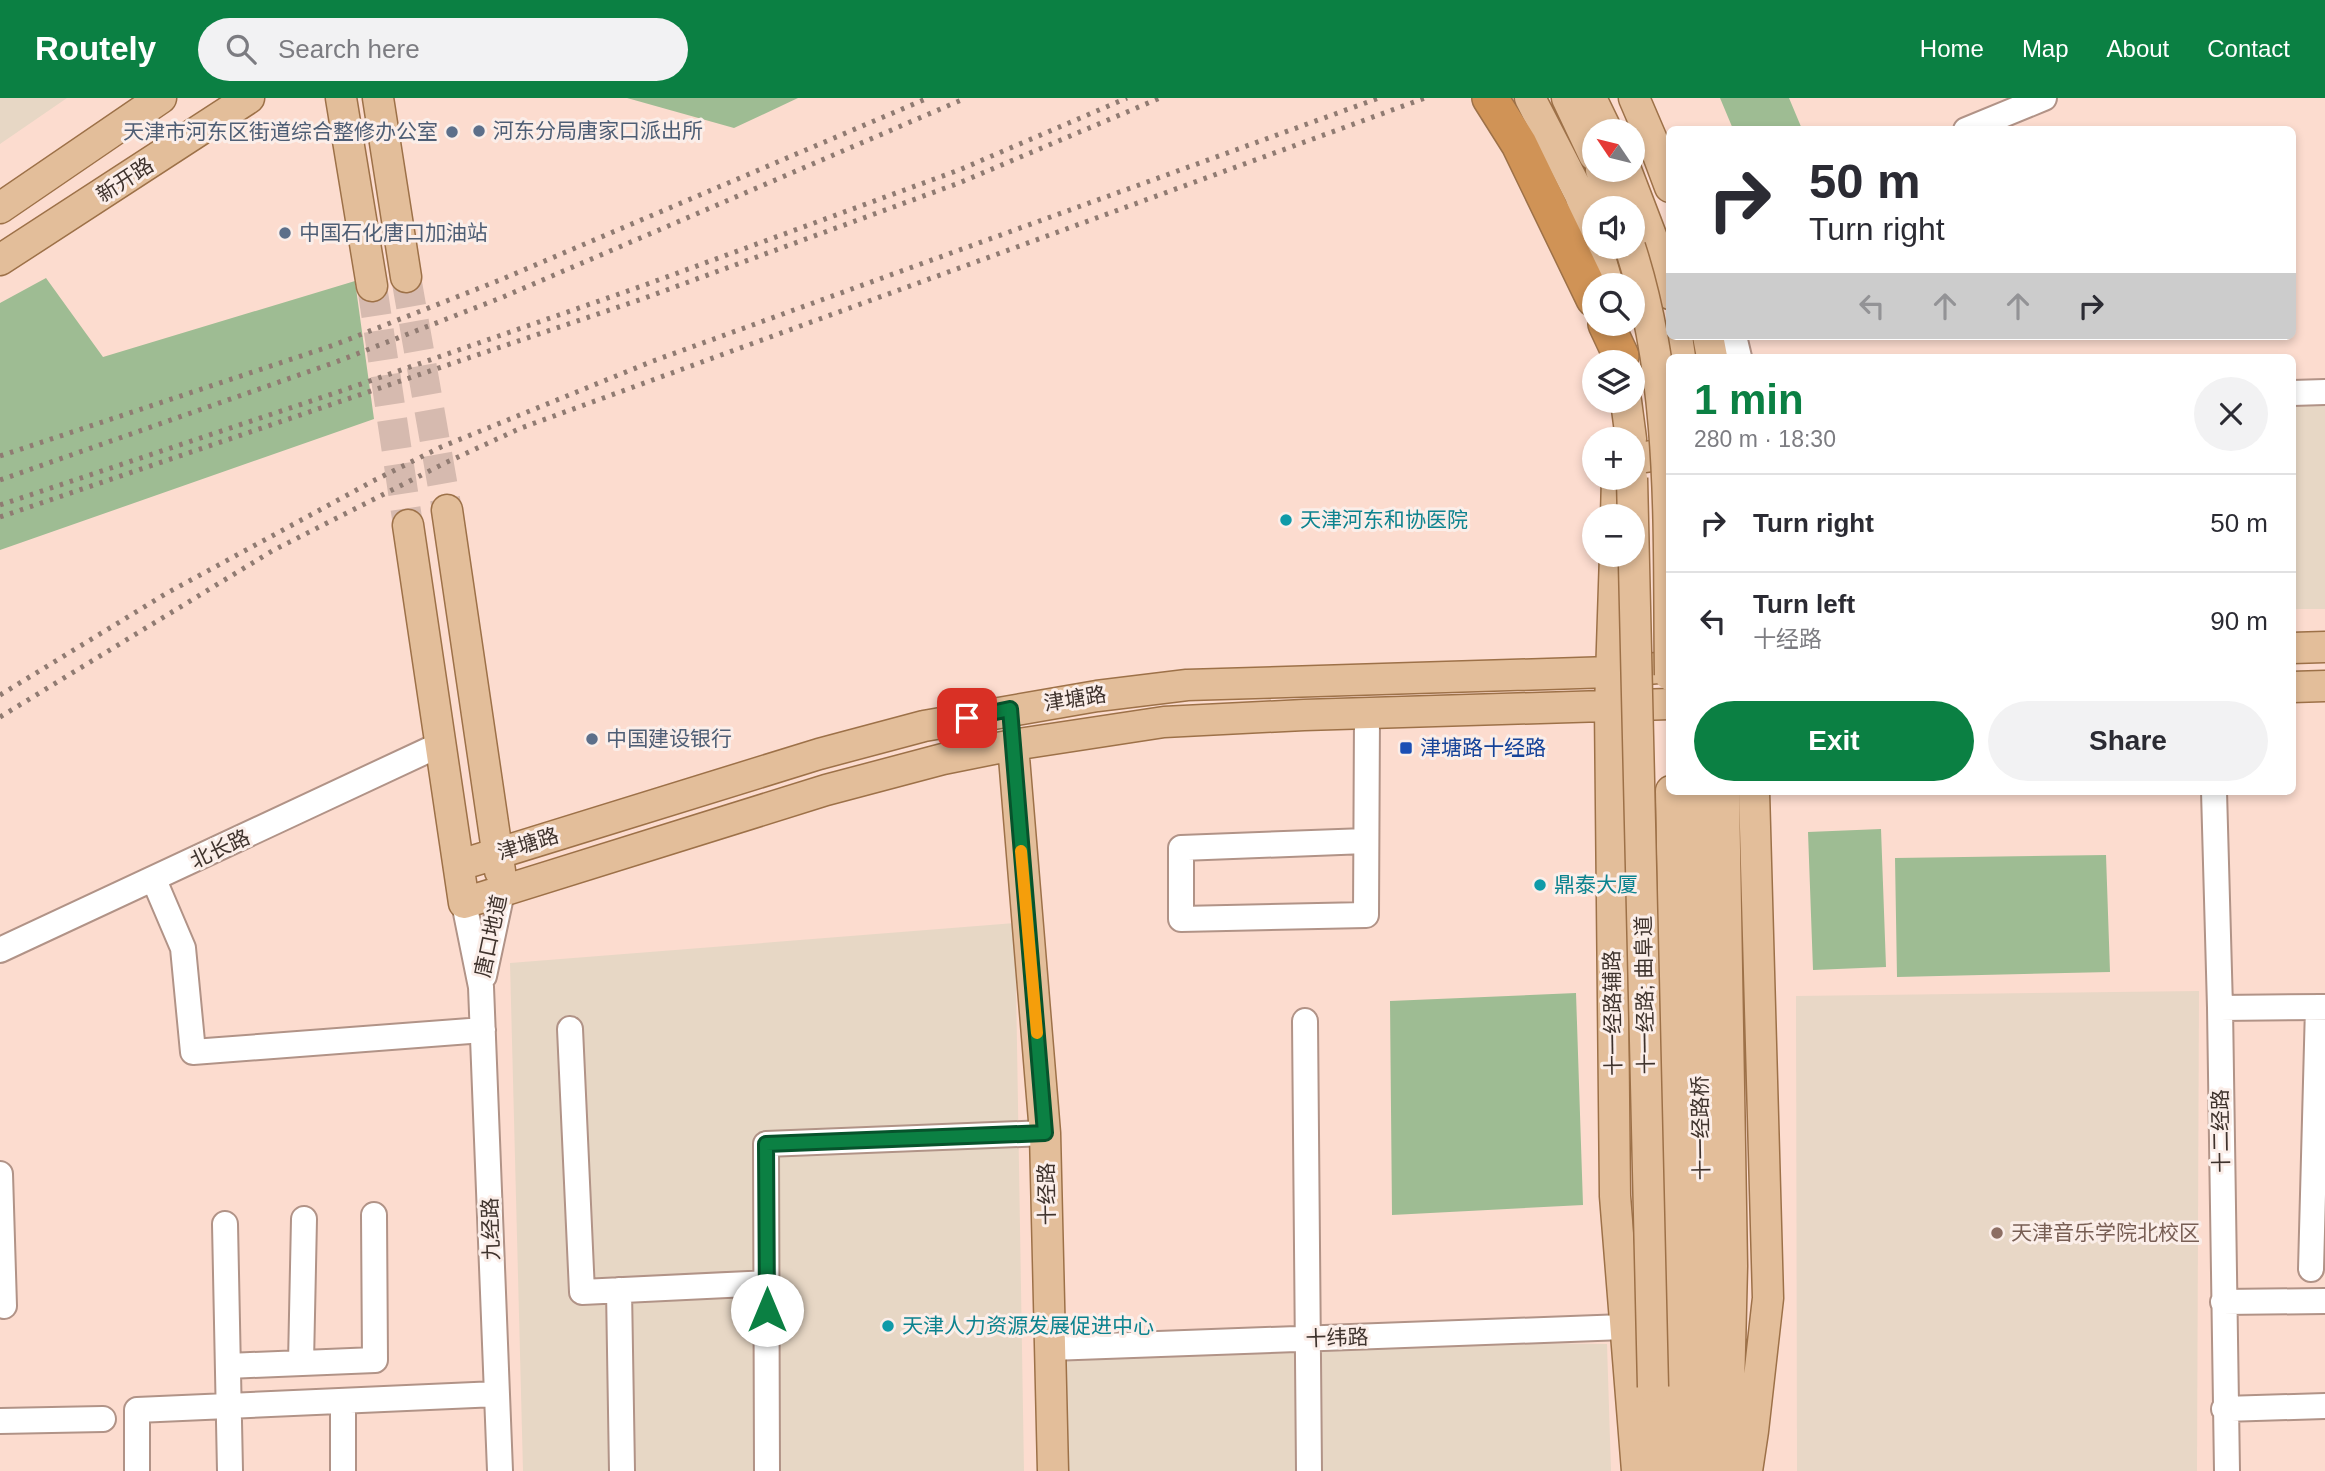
<!DOCTYPE html>
<html lang="en">
<head>
<meta charset="utf-8">
<style>
	body { margin:0; font-family:Arial,"Noto Sans SC",sans-serif; background:#f2f2f3; color:#2b2b33; height:100vh; display:flex; flex-direction:column; font-size:26px; white-space:nowrap }
	* { box-sizing:border-box; margin:0 }
	p { font-size:23px; color:#7c7c81 }
	.icon { flex:none; width:38px; height:38px; fill:none; stroke:currentColor; stroke-width:2; stroke-linecap:round; stroke-linejoin:round }
	.map { position:relative; flex:1; overflow:hidden }
	.sheet { position:absolute; left:1666px; top:256px; width:630px; height:441px; display:flex; flex-direction:column; background:#fff; border-radius:10px; box-shadow:0 4px 10px #0003 }
	.sheet>* { flex:none }
	.guide { position:absolute; left:1666px; top:28px; width:630px; height:214px; border-radius:10px; box-shadow:0 4px 10px #0003; background:#fff; color:#2b2b33; overflow:hidden }
	.needle { width:46px; rotate:305deg }
	.buttons { position:absolute; left:1582px; top:21px; display:grid; gap:14px }
	.buttons a { display:grid; place-items:center; width:63px; height:63px; border-radius:50%; background:#fff; box-shadow:0 4px 10px #0003; font-size:35px }
	.pin { position:absolute; display:grid; place-items:center; width:60px; height:60px; color:#fff; margin:-30px; border-radius:14px; box-shadow:0 4px 10px #0006 }
	.me { position:absolute; width:77px; margin:-38px; rotate:0deg; stroke-linejoin:round; filter:drop-shadow(0 0 5px #0008) }
	.turn { display:flex; align-items:center; gap:24px; height:147px; padding:0 28px; font-size:32px }
	.turn .icon { width:91px; height:91px; stroke-width:2.5 }
	.turn b { display:block; font-size:49px; line-height:60px }
	.lanes { display:flex; align-items:center; height:66px; padding:0 28px; background:#0003; justify-content:center; gap:35px; direction:ltr }
	.lanes .off { opacity:.35 }
	.round { display:grid; place-items:center; flex:none; width:74px; height:74px; border-radius:37px; background:#f2f2f3 }
	.overview { display:flex; align-items:center; justify-content:space-between; height:119px; padding:0 28px }
	h1 { font-size:42px; font-weight:800; line-height:52px; color:#0b8043 }
	.cta { display:flex; gap:14px; margin-top:auto; padding:14px 28px }
	.cta a { flex:1; height:80px; border-radius:42px; background:#0b8043; color:#fff; font-size:28px; font-weight:800; line-height:80px; text-align:center }
	.cta a+a { background:#f2f2f3; color:#2b2b33 }
	ul { padding:0; list-style:none }
	li { display:flex; align-items:center; gap:21px; height:98px; padding:0 28px; border-top:2px solid #e1e1e2 }
	li div { flex:1 }
	li b { display:block; font-size:26px }
	li em { font-style:normal }
	header { display:flex; align-items:center; gap:42px; box-sizing:border-box; height:98px; padding:0 35px; background:#0b8043; color:#fff }
	header strong { font-size:33px }
	nav { display:flex; gap:38px; margin-inline-start:auto; font-size:24px }
	.search { width:490px; height:63px; background:#f2f2f3; display:flex; align-items:center; gap:18px; box-sizing:border-box; padding:0 24px; border-radius:38px; color:#7c7c81; font-size:26px }
	.map>svg:first-child { display:block }
	.commercial { fill:#e7d7c5 }
	.education { fill:#e8d7c6 }
	.green { fill:#9ebc93 }
	.lines { fill:none; stroke-linecap:round; stroke-linejoin:round }
	.major-tunnel { stroke:#d6baaf; stroke-width:30; stroke-dasharray:30 15; stroke-linecap:butt }
	.minor-casing { stroke:#b19387; stroke-width:28 }
	.major-casing { stroke:#9d7148; stroke-width:33 }
	.highway-casing { stroke:#9d7148; stroke-width:38 }
	.minor { stroke:#fff; stroke-width:24 }
	.major { stroke:#e3be9a; stroke-width:30 }
	.highway { stroke:#d09356; stroke-width:35 }
	.rail { stroke:#907b72; stroke-width:5; stroke-dasharray:3.5 7; stroke-linecap:butt }
	.major-bridge-casing { stroke:#9d7148; stroke-width:33; stroke-linecap:butt }
	.major-bridge { stroke:#e3be9a; stroke-width:30 }
	.route-casing { stroke:#07532c; stroke-width:18 }
	.route { stroke:#0b8043; stroke-width:12 }
	.slow { stroke:#f59e0b; stroke-width:12 }
	.service-dot { fill:#5c6f8a; stroke:#fbeee9; stroke-width:2.5 }
	.culture-dot { fill:#0f9aa8; stroke:#fbeee9; stroke-width:2.5 }
	.transit-dot { fill:#1a4fb4; stroke:#fbeee9; stroke-width:2.5 }
	.education-dot { fill:#8d6e63; stroke:#fbeee9; stroke-width:2.5 }
	.labels { text-anchor:middle; stroke-width:6; stroke-linejoin:round; paint-order:stroke }
	.service-label { font-size:21px; fill:#4e5e75; stroke:#fbeee9; text-anchor:start }
	.street-label { font-size:21px; fill:#3f332d; stroke:#fbeee9 }
	.culture-label { font-size:21px; fill:#0d838f; stroke:#fbeee9; text-anchor:start }
	.transit-label { font-size:21px; fill:#164399; stroke:#fbeee9; text-anchor:start }
	.education-label { font-size:21px; fill:#785e54; stroke:#fbeee9; text-anchor:start }
</style>
</head>
<body>
<header>
<strong>Routely</strong>
<div class="search"><svg class="icon" aria-label="search" viewBox="0 0 24 24"><circle cx="10" cy="10" r="6"/><path d="M15 15l6 6"/></svg>Search here</div>
<nav><a>Home</a><a>Map</a><a>About</a><a>Contact</a></nav>
</header>
<div class="map">
<svg width="2325" height="1373" viewBox="0 0 2325 1373">
	<rect width="100%" height="100%" fill="#fcdccf"/>
	<path class="commercial" d="M0,0H67L0,46Z
		M2293,307H2325V511H2293Z
		M1015,825L1024,1373H523L510,865Z
		M1060,1240L1607,1246L1611,1373H1067Z"/>
	<path class="education" d="M2199,893L2197,1373H1797L1796,898Z"/>
	<path class="green" d="M627,0H798L734,30Z
		M1720,0H1789L1802,31H1733Z
		M46,180L103,259L355,183L374,321L0,452V205Z
		M1881,731L1886,869L1813,872L1808,734Z
		M2106,757L2110,874L1897,879L1895,760Z
		M1576,895L1583,1107L1392,1117L1390,903Z"/>
	<g class="lines">
		<path class="major-tunnel" d="M406,179L447,412
			M372,188L408,427"/>
		<g class="minor-casing">
			<path id="minor" d="M1966,32L2044,0
				M1734,238L1739,259
				M2292,295L2325,294
				M2214,693L2220,910L2227,1373
				M1366,743L1181,750V821L1366,817L1367,617
				M154,782L183,850L193,954L483,932
				M464,805L481,889L500,1373
				M0,852L439,647
				M484,878L502,794
				M2220,910L2325,909
				M1305,923L1309,1373
				M570,931L582,1194L767,1185
				M0,1076L4,1208
				M225,1126L230,1373
				M2311,1171L2318,909
				M619,1192L622,1373
				M2223,1204L2325,1203
				M1050,1250L1624,1229
				M301,1265L304,1121
				M228,1268L375,1262L374,1117
				M343,1303V1373
				M2224,1311L2325,1308
				M0,1323L103,1321
				M137,1373V1312L497,1296
				M767,1373L766,1046L1045,1035"/>
		</g>
		<g class="major-casing">
			<path id="major" d="M341,0L372,188
				M378,0L406,179
				M1530,0L1580,97L1594,137
				M1567,0L1594,57
				M1591,0L1607,33
				M1634,0L1655,49L1670,89
				M1601,72L1616,110
				M1626,72L1660,161L1670,196
				M0,110L161,0
				M1597,149L1608,187
				M0,162L249,0
				M1677,238L1680,259
				M1708,238L1712,259
				M1626,303L1631,341
				M1633,361L1670,355
				M447,412L500,773
				M1616,418L1617,380
				M408,427L464,805L826,692L943,661L1013,647L1164,624L1304,617L1670,606
				M1615,457L1610,609L1615,1098L1637,1373
				M2292,550L2325,549
				M2292,589L2325,588
				M1013,647L1045,1035L1053,1373
				M1671,693L1682,1373
				M1694,693L1707,1373
				M1724,693L1732,1168L1727,1373
				M460,767L819,656L924,628L1097,598L1187,587L1611,574L1670,569
				M1653,1289L1659,1373
				M1747,1373L1753,1333L1768,1200L1754,693"/>
		</g>
		<g class="highway-casing">
			<path id="highway" d="M1490,0L1519,46L1594,201
				M1606,226L1621,258"/>
		</g>
		<use href="#minor" class="minor"/>
		<use href="#major" class="major"/>
		<use href="#highway" class="highway"/>
		<path class="rail" d="M0,358L334,247L500,182L928,0
			M0,382L336,264L503,199L966,0
			M0,407L341,293L642,188L959,72L1127,0
			M0,419L642,201L959,85L1160,0
			M0,597L167,495L373,383L441,349L653,263L1379,0
			M0,619L272,453L445,365L521,330L1425,0"/>
		<g class="major-bridge-casing">
			<path id="major-bridge" d="M1630,149C1675,287 1668,434 1670,577
				M1632,380L1653,1289"/>
		</g>
		<use href="#major-bridge" class="major-bridge"/>
	</g>
	<g class="lines">
		<g class="route-casing">
			<path id="route" d="M767,1212L766,1046L1045,1035L1010,611L967,620"/>
		</g>
		<use href="#route" class="route"/>
		<path class="slow" d="M1021,753L1037,935"/>
	</g>
	<g class="service-dot">
		<circle cx="479" cy="33" r="7"/>
		<circle cx="452" cy="34" r="7"/>
		<circle cx="285" cy="135" r="7"/>
		<circle cx="592" cy="641" r="7"/>
	</g>
	<g class="culture-dot">
		<circle cx="1286" cy="422" r="7"/>
		<circle cx="1540" cy="787" r="7"/>
		<circle cx="888" cy="1228" r="7"/>
	</g>
	<rect class="transit-dot" x="1399" y="643" width="14" height="14" rx="3.5"/>
	<circle class="education-dot" cx="1997" cy="1135" r="7"/>
	<g class="labels">
		<g class="service-label">
			<text x="493" y="40">河东分局唐家口派出所</text>
			<text x="438" y="41" text-anchor="end">天津市河东区街道综合整修办公室</text>
			<text x="299" y="142">中国石化唐口加油站</text>
			<text x="606" y="648">中国建设银行</text>
		</g>
		<g class="street-label">
			<text transform="translate(125 82) rotate(-33)" y="7">新开路</text>
			<text transform="translate(1075 601) rotate(-9)" y="7">津塘路</text>
			<text transform="translate(528 746) rotate(-17)" y="7">津塘路</text>
			<text transform="translate(220 751) rotate(-25)" y="7">北长路</text>
			<text transform="translate(491 838) rotate(-78)" y="7">唐口地道</text>
			<text transform="translate(1645 897) rotate(-91)" y="7">十一经路; 曲阜道</text>
			<text transform="translate(1613 915) rotate(-91)" y="7">十一经路辅路</text>
			<text transform="translate(1701 1030) rotate(-91)" y="7">十一经路桥</text>
			<text transform="translate(2221 1033) rotate(-91)" y="7">十二经路</text>
			<text transform="translate(1047 1096) rotate(-91)" y="7">十经路</text>
			<text transform="translate(491 1131) rotate(-92)" y="7">九经路</text>
			<text transform="translate(1337 1240) rotate(-2)" y="7">十纬路</text>
		</g>
		<g class="culture-label">
			<text x="1300" y="429">天津河东和协医院</text>
			<text x="1554" y="794">鼎泰大厦</text>
			<text x="902" y="1235">天津人力资源发展促进中心</text>
		</g>
		<g class="transit-label">
			<text x="1420" y="657">津塘路十经路</text>
		</g>
		<g class="education-label">
			<text x="2011" y="1142">天津音乐学院北校区</text>
		</g>
	</g>
</svg>
<div class="buttons">
<a><svg class="needle" viewBox="-14 -14 28 28"><path d="M0-13l5 13h-10z" fill="#e53935"/><path d="M0 13l5-13h-10z" fill="#7c7c81"/></svg></a>
<a><svg class="icon" aria-label="sound" viewBox="0 0 24 24"><path d="M4 9h4l5-4v14l-5-4H4zM17 9q2 3 0 6"/></svg></a>
<a><svg class="icon" aria-label="search" viewBox="0 0 24 24"><circle cx="10" cy="10" r="6"/><path d="M15 15l6 6"/></svg></a>
<a><svg class="icon" aria-label="layers" viewBox="0 0 24 24"><path d="M12 4l9 5-9 5-9-5zM3 14l9 5 9-5"/></svg></a>
<a>+</a>
<a>−</a>
</div>
<div class="pin" style="left:967px;top:620px;background:#d93025"><svg class="icon" aria-label="arrive" viewBox="0 0 24 24"><path d="M6 21V4h12l-3 4 3 4H6"/></svg></div>
<svg class="me" style="left:767px;top:1212px" viewBox="-20 -20 40 40"><circle r="19" fill="#fff"/><path d="M0-13L10 11 0 6-10 11z" fill="#0b8043"/></svg>
<div class="guide">
<div class="turn"><svg class="icon" aria-label="right" viewBox="0 0 24 24"><path d="M7 20v-9h11M14 6l5 5-5 5"/></svg><div><b>50 m</b>Turn right</div></div>
<div class="lanes"><svg class="icon off" aria-label="left" viewBox="0 0 24 24"><path d="M17 20v-9H6M10 6l-5 5 5 5"/></svg><svg class="icon off" aria-label="ahead" viewBox="0 0 24 24"><path d="M12 20V5M6 11l6-6 6 6"/></svg><svg class="icon off" aria-label="ahead" viewBox="0 0 24 24"><path d="M12 20V5M6 11l6-6 6 6"/></svg><svg class="icon" aria-label="right" viewBox="0 0 24 24"><path d="M7 20v-9h11M14 6l5 5-5 5"/></svg></div>
</div>
<section class="sheet">
<div class="overview"><div><h1>1 min</h1><p>280 m · 18:30</p></div><a class="round"><svg class="icon" aria-label="close" viewBox="0 0 24 24"><path d="M6 6l12 12M18 6L6 18"/></svg></a></div>
<ul>
<li><svg class="icon" aria-label="right" viewBox="0 0 24 24"><path d="M7 20v-9h11M14 6l5 5-5 5"/></svg><div><b>Turn right</b></div><em>50 m</em></li>
<li><svg class="icon" aria-label="left" viewBox="0 0 24 24"><path d="M17 20v-9H6M10 6l-5 5 5 5"/></svg><div><b>Turn left</b><p>十经路</p></div><em>90 m</em></li>
</ul>
<div class="cta"><a>Exit</a><a>Share</a></div>
</section>
</div>
</body>
</html>
